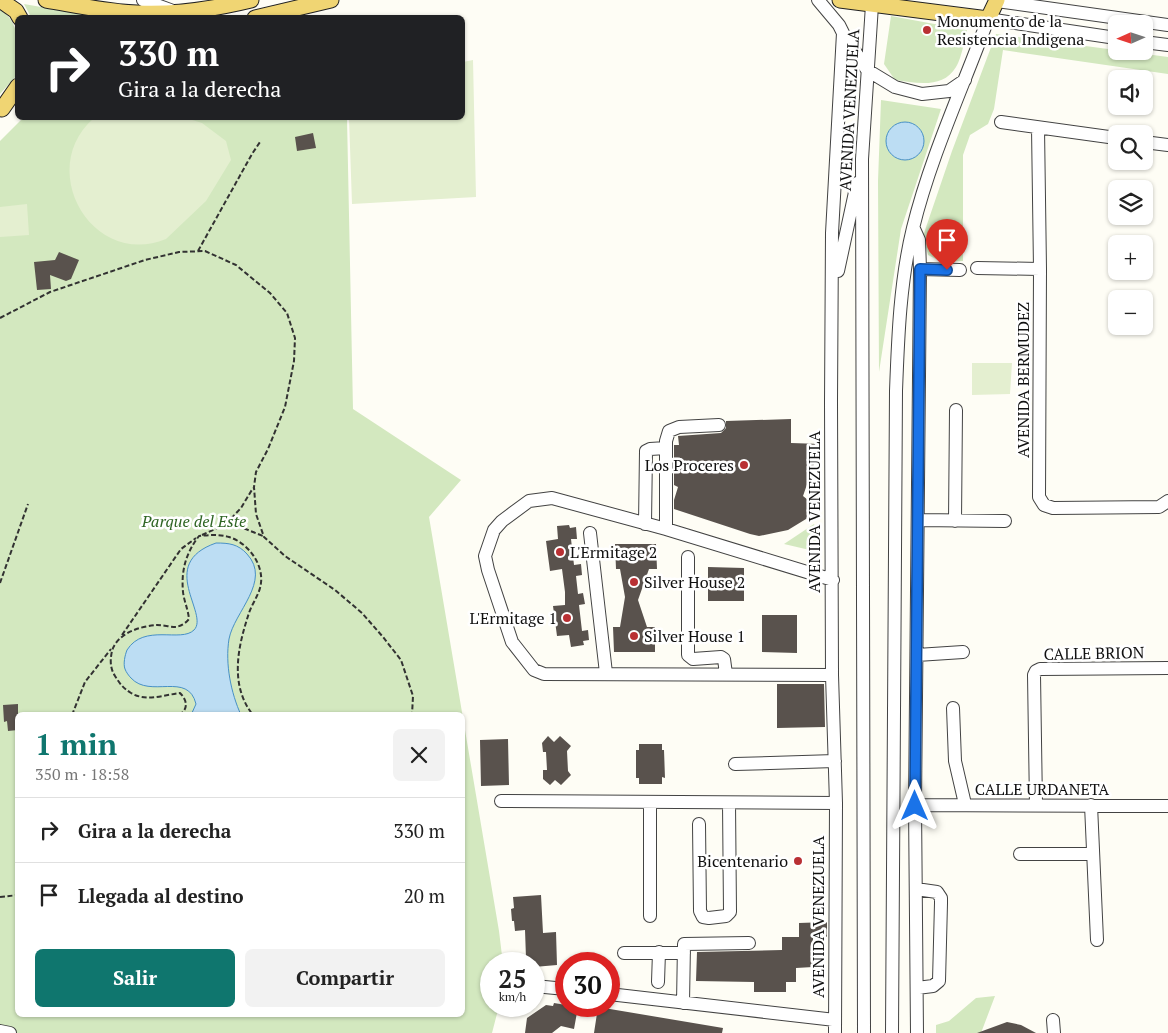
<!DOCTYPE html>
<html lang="es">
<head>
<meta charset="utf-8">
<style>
	body { margin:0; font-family:"PT Serif",serif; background:#f2f2f2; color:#222; height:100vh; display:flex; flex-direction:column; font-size:19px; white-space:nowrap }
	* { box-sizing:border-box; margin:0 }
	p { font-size:16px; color:#767676 }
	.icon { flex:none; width:28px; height:28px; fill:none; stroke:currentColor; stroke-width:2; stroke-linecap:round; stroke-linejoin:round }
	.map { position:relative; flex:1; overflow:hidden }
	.side { position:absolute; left:15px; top:712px; width:450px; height:305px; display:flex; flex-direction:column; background:#fff; border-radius:8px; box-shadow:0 1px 4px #0004 }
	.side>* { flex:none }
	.guide { position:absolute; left:15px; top:15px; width:450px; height:105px; border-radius:8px; box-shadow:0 1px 4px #0004; background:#202124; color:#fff; overflow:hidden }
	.needle { width:32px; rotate:267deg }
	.fabs { position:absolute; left:1108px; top:15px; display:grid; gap:10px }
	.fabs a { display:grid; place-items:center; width:45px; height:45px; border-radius:8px; background:#fff; box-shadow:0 1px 4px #0004; font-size:25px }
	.speed { position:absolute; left:480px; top:952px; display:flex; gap:10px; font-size:25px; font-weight:700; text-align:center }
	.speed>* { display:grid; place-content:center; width:65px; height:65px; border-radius:50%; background:#fff; box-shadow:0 1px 4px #0004; line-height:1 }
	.speed small { font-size:12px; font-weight:400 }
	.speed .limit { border:8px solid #d22; background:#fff; color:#111 }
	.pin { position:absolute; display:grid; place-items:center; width:42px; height:42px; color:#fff; margin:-51px -21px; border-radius:50% 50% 50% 0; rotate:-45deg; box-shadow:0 0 5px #0007 }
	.pin .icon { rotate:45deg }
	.me { position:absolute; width:55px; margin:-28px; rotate:0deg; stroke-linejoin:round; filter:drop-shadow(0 0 4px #0008) }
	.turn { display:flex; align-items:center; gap:18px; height:105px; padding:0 20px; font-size:22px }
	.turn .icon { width:65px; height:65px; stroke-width:2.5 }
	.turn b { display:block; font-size:35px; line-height:42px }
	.round { display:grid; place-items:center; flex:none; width:52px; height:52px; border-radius:8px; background:#f2f2f2 }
	.overview { display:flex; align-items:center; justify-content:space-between; height:85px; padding:0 20px }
	h1 { font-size:30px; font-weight:600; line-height:38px; color:#0f766e }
	.button { display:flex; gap:10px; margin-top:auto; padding:10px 20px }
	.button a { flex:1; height:58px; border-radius:8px; background:#0f766e; color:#fff; font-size:20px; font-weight:600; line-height:58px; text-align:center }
	.button a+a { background:#f2f2f2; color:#222 }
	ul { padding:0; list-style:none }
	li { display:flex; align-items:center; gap:15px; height:65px; padding:0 20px; border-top:1px solid #e0e0e0 }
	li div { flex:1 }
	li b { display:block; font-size:19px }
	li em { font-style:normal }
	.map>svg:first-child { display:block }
	.green { fill:#d3e8bf; fill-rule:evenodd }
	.pitch { fill:#e4efd0 }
	.water { fill:#bcddf3; stroke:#4790c6 }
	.building { fill:#59524d }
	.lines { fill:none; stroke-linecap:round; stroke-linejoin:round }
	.minor-casing { stroke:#434343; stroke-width:14 }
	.major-casing { stroke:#212121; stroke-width:17 }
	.path { stroke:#323232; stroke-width:2; stroke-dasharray:5 2.5; stroke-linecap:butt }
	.minor { stroke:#fff; stroke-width:12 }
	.major { stroke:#f0d573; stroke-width:15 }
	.route-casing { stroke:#114b97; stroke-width:12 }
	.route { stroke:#1a73e8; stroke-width:9 }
	.poi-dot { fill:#b93033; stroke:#fff; stroke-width:2 }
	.labels { text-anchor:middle; stroke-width:5; stroke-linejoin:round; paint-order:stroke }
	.poi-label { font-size:16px; fill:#101010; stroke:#fff; text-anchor:start }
	.street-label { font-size:16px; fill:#101010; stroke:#fff }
	.park-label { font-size:16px; font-style:italic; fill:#2f6524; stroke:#fff }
</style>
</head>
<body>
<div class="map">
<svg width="1168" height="1033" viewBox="0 0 1168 1033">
	<rect width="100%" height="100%" fill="#fefdf5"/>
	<path class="green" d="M24,4L98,17H110H31Z
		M0,10C23,23 17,52 17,75L0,94Z
		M891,16L967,30C965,39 961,60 956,67C943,89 917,83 895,80L884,64Z
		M996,34L1168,57V74L1003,50L994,109L988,124L970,135L963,155V261L942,262L928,255L923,236L952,151Z
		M881,100L941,109L901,229L879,372L878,181Z
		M26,118H347L353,409L461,480L429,517L499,931L503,964H491V1006H499L492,1033H0V141L22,119ZM18,715H462V1015H18Z
		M814,524C818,533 817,542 814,551L784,544Z
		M995,996L981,1033H936V1025L949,1021L976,998Z"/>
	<path class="pitch" d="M473,60L476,197L352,204L349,118H462L463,62Z
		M94,118H186L202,123L226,141L231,160L206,201L166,239C92,269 35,169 94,118Z
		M27,204L29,235L0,237V207Z
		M972,363H1012L1010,394L972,395Z"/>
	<path class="water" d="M886 141a19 19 0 1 1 38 0a19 19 0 1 1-38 0Z
		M216,543C229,543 238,544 247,554C272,581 234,612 229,639C225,664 231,693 241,715H191L196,704C188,671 150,699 131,678C129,676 126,672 125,669C123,664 125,655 127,650C144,623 181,643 194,630C210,614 156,564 216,543Z"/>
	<path class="building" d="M313,133L316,148L297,151L295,137Z
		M59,252L79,260L71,279L66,281L50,275L51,289L37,290L34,262L55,260Z
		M791,419V443L821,444L803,496L818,508L806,519L788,530L759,536L750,534L674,509V500L678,487L674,485V445H679L678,436L721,433L726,428V421Z
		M569,525L570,528L576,527L577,539H571L574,565L581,564L582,575L576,576L578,594L583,593L585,604L579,605L582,631L588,630L589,640L583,641L584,645L571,647L569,635L557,636L553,606L565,605V592L562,569L550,571L546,541L558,539L557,526Z
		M615,544H656L657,569H649L638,600L647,627H655V652H614L613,627H620L625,597L620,569H616Z
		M708,567L744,568V601H708Z
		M762,615H797V653L762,652Z
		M777,684H824L825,727L777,728Z
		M18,704V730L8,731L7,721L4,722L3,705Z
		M548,736L554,742L560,736L571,746L567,751L568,771L571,775L561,785L555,780L550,785L543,779V770H547L546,752H543L542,743Z
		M508,739L509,785L481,786L480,740Z
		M639,744H662V750H664L665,778L662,777V784H639V778H636V750H639Z
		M541,895L543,933L556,932L557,965L534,967V964H530V958H526L525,930L515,931L514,921H512L511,909L514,908L513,897Z
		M827,922V937H813V967L796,968V982H786V992H754V982L696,981L697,952L782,950V937H799V923Z
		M554,1003L578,1007L574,1029L561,1026L552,1033H525L527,1018L546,1005L553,1006Z
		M598,1007L723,1028L722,1033H594Z
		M1007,1022L1021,1025L1036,1033H977Z"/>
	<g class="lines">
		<g class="minor-casing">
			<path id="minor" d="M143,0L173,11
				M818,0L839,25L843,33L832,233L831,402L832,675L836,803L835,1033
				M997,1L1168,25
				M843,33L867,70L895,87L922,94L949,91L965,80
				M1144,42L1168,45
				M1001,122L1116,138
				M1038,128L1040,269L1039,497L1044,505L1053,508L1159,507L1168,501
				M1144,142L1168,145
				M914,229L919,240L920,269L915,805L917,1033
				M977,268L1040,269
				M920,269L960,270
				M838,271L857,183
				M918,520L1005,521
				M955,521L956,410
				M645,524L646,451L650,449L666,448
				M666,529V441L669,431L679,427L719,425
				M590,533L606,673
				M688,557V655L693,659L721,657L724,659L726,674
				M917,655L963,652
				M832,675L544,674L534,670L512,642L488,570L485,556L494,530L502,521L529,501L552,498L666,529L833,580
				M953,708L955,761L965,804
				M735,764L835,761
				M501,801L836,803
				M915,805L1168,806
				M1036,805L1034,675L1036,671L1040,669L1168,668
				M1091,805L1097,940
				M699,824L700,911L703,917L709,918L726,916L730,912L729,803
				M1020,854H1093
				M916,889L937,892L941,898V903L939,981L933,986L917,988
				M650,916V802
				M624,953H684
				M658,982L659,952
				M534,986L566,989
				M609,994L835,1020
				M683,1003L684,944L749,943
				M1053,1020L1054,1033
				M0,1031L10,1033
				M864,1033L862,159L872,5
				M892,1033L896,391C898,337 900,281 913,228C930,158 963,87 988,19L1116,38"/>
		</g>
		<g class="major-casing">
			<path id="major" d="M0,0L16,11L20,18
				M46,0C76,5 107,12 137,13C176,15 214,9 251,0
				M840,0L988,19L997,0
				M255,18L331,0
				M2,109L18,86"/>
		</g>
		<path class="path" d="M198,251L252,154L260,142
			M0,318L50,292L145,260L179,252L205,251L236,265L270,293L287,313L295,338L294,361L285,407L268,449L256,472L254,487L256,514L264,537L285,556L335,590L362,613L383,637L401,660L413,696L412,715
			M226,524L241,508L253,488
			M202,535L226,524L243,528L263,536
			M0,583L28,504
			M122,635L181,549L196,538
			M72,715L85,682L111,649
			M179,715C189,709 187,700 180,693C164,695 146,702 131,693C123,688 120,684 115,676C110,668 110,660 112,651C117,633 141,626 157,625C163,625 170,627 176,627C181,626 186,623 189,619C188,609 184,601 183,592C181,570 186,553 199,536C209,535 219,534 229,537C249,543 266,567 260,588C258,596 252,604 249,613C238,646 229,685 253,715
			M0,897L18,895"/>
		<use href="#minor" class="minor"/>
		<use href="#major" class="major"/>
	</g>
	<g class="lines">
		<g class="route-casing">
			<path id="route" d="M915,806L920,269L947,270"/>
		</g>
		<use href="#route" class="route"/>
	</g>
	<g class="poi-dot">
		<circle cx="927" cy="30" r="5"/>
		<circle cx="744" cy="465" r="5"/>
		<circle cx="560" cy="552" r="5"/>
		<circle cx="634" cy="582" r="5"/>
		<circle cx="567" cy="618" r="5"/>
		<circle cx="634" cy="636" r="5"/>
		<circle cx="798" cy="861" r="5"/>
	</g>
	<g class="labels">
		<g class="poi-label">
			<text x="937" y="27">Monumento de la<tspan x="937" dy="18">Resistencia Indigena</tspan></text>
			<text x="734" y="471" text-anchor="end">Los Proceres</text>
			<text x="570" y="558">L'Ermitage 2</text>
			<text x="644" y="588">Silver House 2</text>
			<text x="557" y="624" text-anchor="end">L'Ermitage 1</text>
			<text x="644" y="642">Silver House 1</text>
			<text x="788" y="867" text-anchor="end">Bicentenario</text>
		</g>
		<g class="street-label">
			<text transform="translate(849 110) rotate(-87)" y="6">AVENIDA VENEZUELA</text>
			<text transform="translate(1023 380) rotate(-90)" y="6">AVENIDA BERMUDEZ</text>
			<text transform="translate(814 512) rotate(-90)" y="6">AVENIDA VENEZUELA</text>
			<text transform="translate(1094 653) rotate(-1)" y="6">CALLE BRION</text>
			<text x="1042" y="795">CALLE URDANETA</text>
			<text transform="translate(818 917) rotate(-90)" y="6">AVENIDA VENEZUELA</text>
		</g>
		<g class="park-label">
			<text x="194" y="527">Parque del Este</text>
		</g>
	</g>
</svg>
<div class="fabs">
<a><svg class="needle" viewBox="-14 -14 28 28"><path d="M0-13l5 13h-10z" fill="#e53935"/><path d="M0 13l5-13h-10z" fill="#767676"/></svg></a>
<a><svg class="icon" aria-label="sound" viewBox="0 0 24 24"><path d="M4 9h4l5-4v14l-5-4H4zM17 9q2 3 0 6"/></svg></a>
<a><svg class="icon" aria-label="search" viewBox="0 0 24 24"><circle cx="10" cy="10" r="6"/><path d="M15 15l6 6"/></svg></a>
<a><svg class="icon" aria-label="layers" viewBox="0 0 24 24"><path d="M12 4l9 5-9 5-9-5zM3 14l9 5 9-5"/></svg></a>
<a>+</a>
<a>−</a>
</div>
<div class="speed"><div>25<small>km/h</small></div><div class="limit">30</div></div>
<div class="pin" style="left:947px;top:270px;background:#d93025"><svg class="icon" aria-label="arrive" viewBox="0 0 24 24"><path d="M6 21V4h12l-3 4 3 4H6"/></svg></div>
<svg class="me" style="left:915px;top:806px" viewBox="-20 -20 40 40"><path d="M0-17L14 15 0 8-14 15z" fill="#1a73e8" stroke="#fff" stroke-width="4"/></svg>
<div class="guide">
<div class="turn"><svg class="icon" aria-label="right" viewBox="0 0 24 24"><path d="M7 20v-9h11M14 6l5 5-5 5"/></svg><div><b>330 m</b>Gira a la derecha</div></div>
</div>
<section class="side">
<div class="overview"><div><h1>1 min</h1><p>350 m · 18:58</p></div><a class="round"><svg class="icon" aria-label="close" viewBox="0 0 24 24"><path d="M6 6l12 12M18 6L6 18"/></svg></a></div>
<ul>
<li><svg class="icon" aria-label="right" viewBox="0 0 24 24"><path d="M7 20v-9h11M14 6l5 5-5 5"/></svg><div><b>Gira a la derecha</b></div><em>330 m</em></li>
<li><svg class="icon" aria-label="arrive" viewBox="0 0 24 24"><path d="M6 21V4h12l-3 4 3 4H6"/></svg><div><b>Llegada al destino</b></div><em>20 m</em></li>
</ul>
<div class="button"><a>Salir</a><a>Compartir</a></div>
</section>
</div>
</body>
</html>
